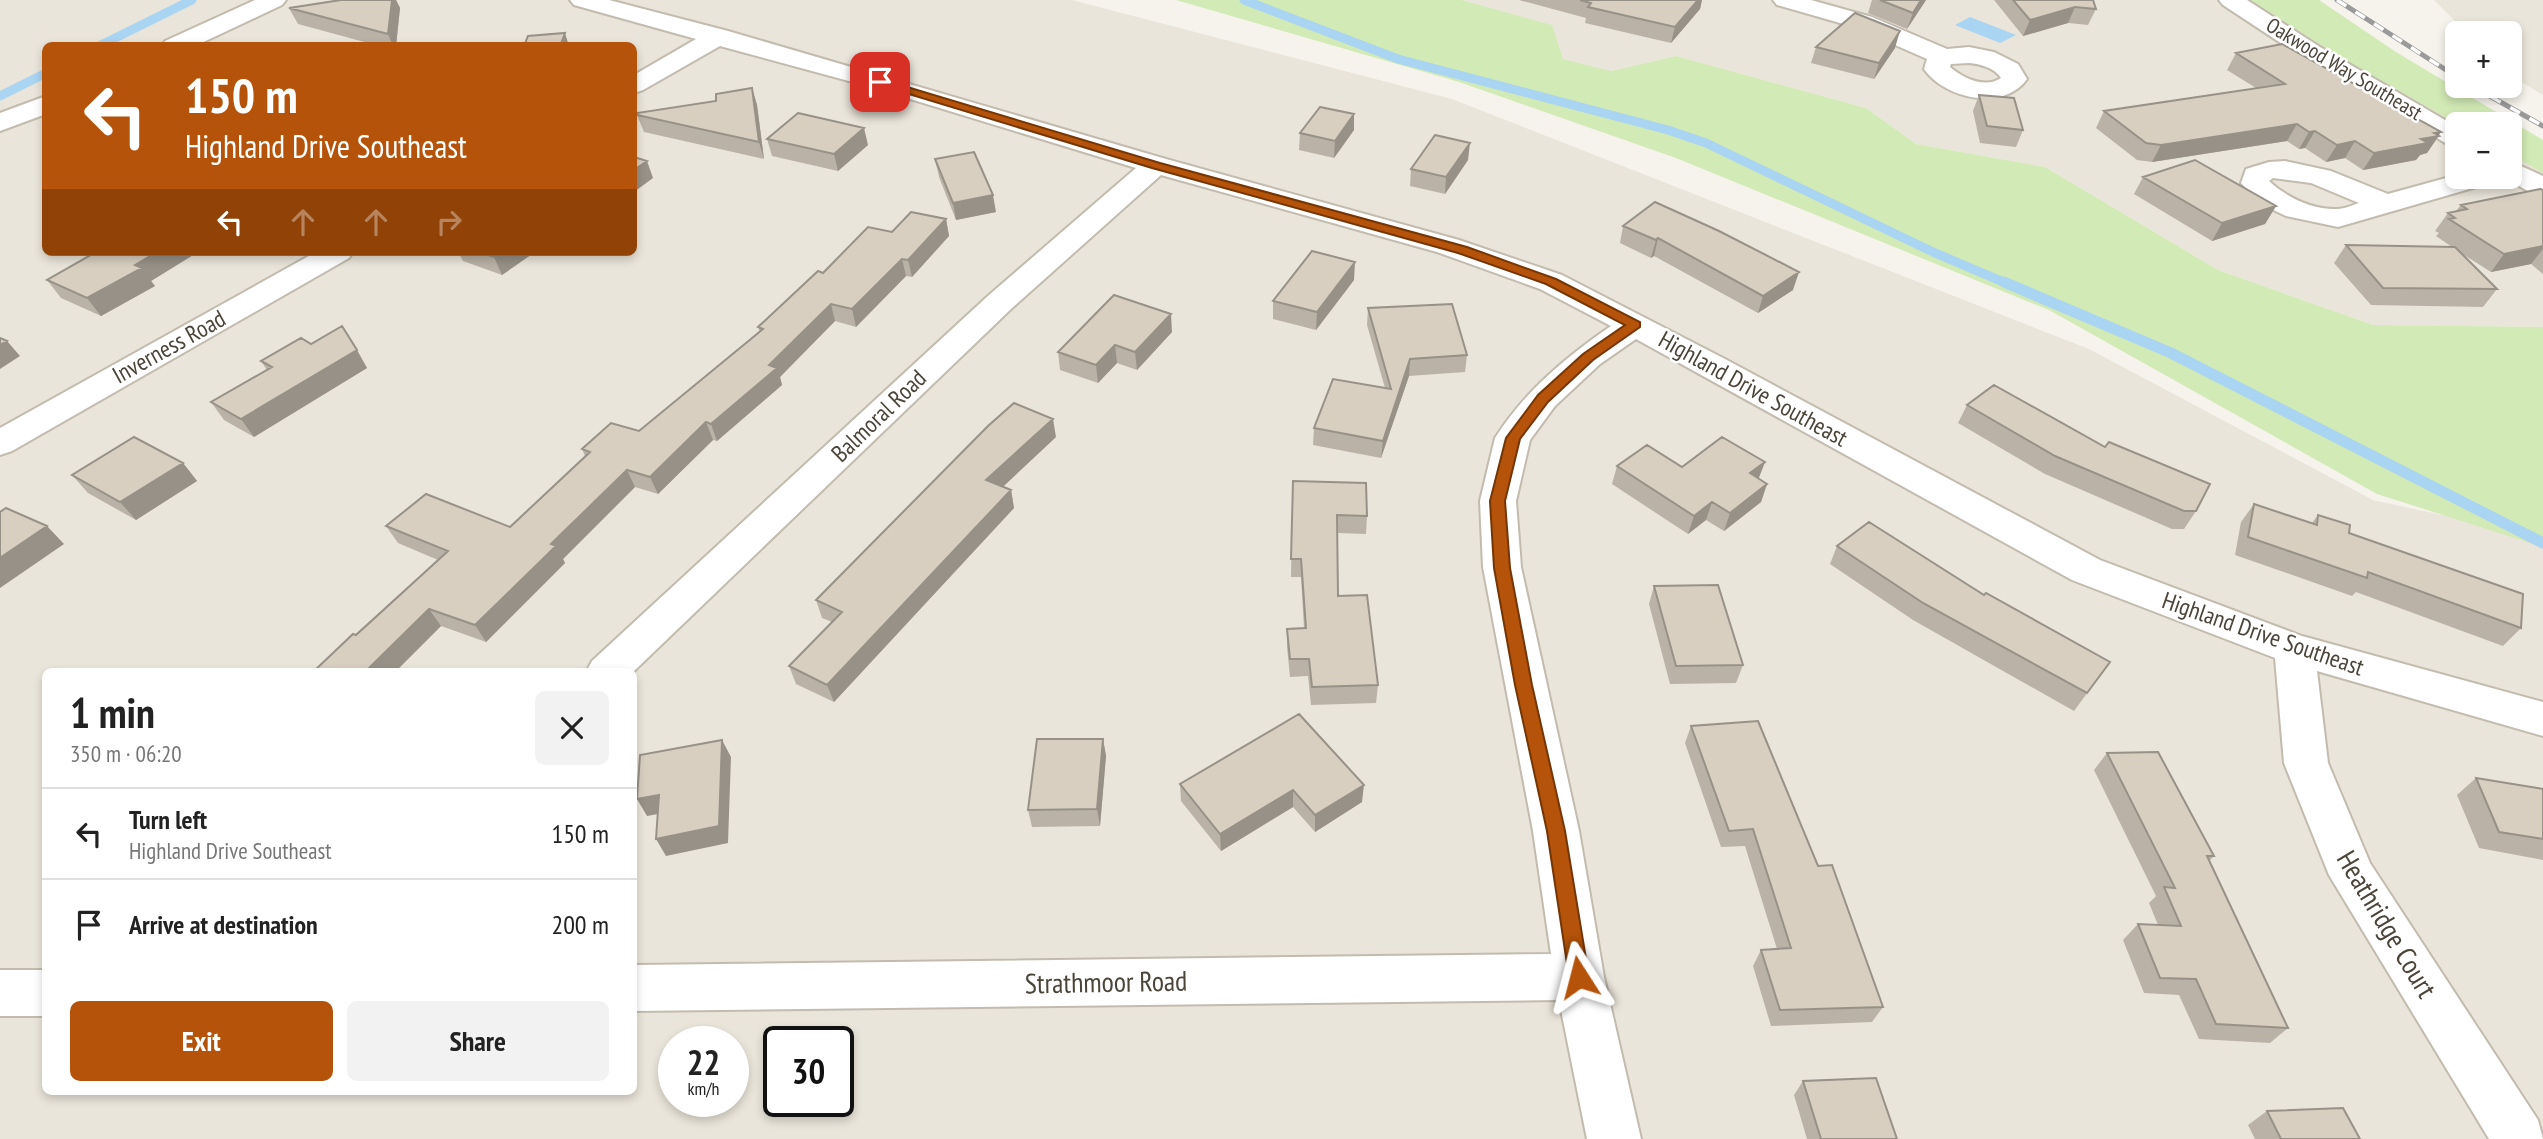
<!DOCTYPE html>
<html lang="en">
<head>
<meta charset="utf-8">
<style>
	body { margin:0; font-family:"PT Sans Narrow",sans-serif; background:#f2f2f2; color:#222; height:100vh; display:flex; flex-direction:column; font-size:26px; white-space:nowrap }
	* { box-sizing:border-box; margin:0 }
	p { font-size:23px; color:#767676 }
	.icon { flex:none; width:38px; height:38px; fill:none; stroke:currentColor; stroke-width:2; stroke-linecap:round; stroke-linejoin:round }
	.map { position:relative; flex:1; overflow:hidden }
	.drawer { position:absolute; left:42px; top:668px; width:595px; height:427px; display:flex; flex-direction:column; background:#fff; border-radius:10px; box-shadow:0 4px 10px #0003 }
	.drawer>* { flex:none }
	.guide { position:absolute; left:42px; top:42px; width:595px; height:214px; border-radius:10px; box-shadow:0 4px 10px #0003; background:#b45309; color:#fff; overflow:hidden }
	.tools { position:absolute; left:2445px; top:21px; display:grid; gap:14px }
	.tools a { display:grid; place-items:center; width:77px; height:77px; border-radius:10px; background:#fff; box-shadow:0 4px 10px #0003; font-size:35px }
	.speed { position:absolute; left:658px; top:1026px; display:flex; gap:14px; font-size:35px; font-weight:700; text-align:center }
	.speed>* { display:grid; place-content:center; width:91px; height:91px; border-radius:50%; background:#fff; box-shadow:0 4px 10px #0003; line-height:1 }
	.speed small { font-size:18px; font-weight:400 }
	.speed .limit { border:4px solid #111; border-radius:10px; background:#fff; color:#111 }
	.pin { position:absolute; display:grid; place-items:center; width:60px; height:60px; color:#fff; margin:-30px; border-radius:14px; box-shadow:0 4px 10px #0006 }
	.me { position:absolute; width:77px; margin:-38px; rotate:351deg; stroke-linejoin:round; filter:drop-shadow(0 0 5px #0008) }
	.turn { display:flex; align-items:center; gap:24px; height:147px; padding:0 28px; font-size:32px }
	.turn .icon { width:91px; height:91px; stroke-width:2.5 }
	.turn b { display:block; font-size:49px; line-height:60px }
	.lanes { display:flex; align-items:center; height:66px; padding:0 28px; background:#0003; justify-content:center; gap:35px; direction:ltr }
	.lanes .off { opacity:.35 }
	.round { display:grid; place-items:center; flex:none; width:74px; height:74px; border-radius:10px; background:#f2f2f2 }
	.overview { display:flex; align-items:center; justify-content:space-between; height:119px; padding:0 28px }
	h1 { font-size:42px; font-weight:800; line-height:52px }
	.action { display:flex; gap:14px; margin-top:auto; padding:14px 28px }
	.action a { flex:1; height:80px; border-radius:10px; background:#b45309; color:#fff; font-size:28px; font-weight:800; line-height:80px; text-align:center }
	.action a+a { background:#f2f2f2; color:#222 }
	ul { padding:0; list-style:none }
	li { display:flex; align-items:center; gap:21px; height:91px; padding:0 28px; border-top:2px solid #e0e0e0 }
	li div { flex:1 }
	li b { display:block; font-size:26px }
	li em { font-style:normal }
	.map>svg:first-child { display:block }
	.residential { fill:#eae5da; fill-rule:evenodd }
	.green { fill:#d2eab5 }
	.water { fill:#a9d4f2 }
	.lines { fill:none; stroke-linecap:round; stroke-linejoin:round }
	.stream-far1 { stroke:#a9d4f2; stroke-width:9 }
	.stream { stroke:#a9d4f2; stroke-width:11 }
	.minor-casing { stroke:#c2bbae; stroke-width:4 }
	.minor { fill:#fff; fill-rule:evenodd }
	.rail-casing { stroke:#9a9a9a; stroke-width:5 }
	.rail { stroke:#fff; stroke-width:3.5; stroke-dasharray:11; stroke-linecap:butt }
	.wall { fill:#bab2a6 }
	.shaded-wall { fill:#979187 }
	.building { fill:#d8cfc1; stroke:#979187; stroke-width:2 }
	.route { fill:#b45309; stroke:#753606; stroke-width:2 }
	.labels { text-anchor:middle; stroke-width:5; stroke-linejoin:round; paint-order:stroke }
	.far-street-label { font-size:21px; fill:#4b4439; stroke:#fff }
	.street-label { font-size:24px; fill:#4b4439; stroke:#fff }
	.near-street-label { font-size:28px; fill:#4b4439; stroke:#fff }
</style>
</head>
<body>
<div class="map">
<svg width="2543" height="1139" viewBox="0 0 2543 1139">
	<rect width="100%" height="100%" fill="#f6f3ec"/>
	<path class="residential" d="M0,0H1072L1452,99L2089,349L2373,500L2543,537V1139H0ZM46,46H634V252H46ZM46,672H634V1092H46ZM674,1041H733V1101H674ZM779,1041H838V1101H779Z
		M1462,0H2250L2341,58L2457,124V177H2510V154L2543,173V327L2373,325L2218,270L2045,167L1916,144L1866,108L1676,56L1611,71L1563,59L1551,25Z
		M2434,0H2543V95L2510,75V33H2467Z"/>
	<path class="green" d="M1176,0H1462L1552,25L1563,59L1611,71L1676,56L1866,108L1916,144L2045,167L2218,270L2373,325L2543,327V547L2377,494L2049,310L1676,158L1459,82Z
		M2250,0H2319L2396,52L2543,140V173L2510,154V124H2457L2341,58Z"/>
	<path class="water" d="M1970,17L2016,35L2000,43L1955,25Z"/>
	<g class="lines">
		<path class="stream-far1" d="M1244,0L1398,59L1668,130L1706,143L1933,252L2008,284
			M99,46L192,0
			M0,96L46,73"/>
		<path class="stream" d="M2004,282L2171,353L2543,543"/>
		<g class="minor-casing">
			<path id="minor" d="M255,0H286L282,5L195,46H162L165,41Z
				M570,0H609L728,31L1166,159L1459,240L1562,275L1725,359L2100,560L2302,636L2543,702V736L2317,671L2328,763L2370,863L2538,1120L2543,1139H2489L2329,875L2284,763L2275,658L2072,580L1636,339L1600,364L1555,406L1530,440L1516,501L1521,567L1579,831L1604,977L1641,1139H1587L1559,1000L634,1011V965L1551,954L1533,831L1483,567L1480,501L1495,438C1525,391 1566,357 1611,326L1540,289L1437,252L1161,175L1011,309L633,672H586L592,661L989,295L1136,168L871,87L720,46L643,90L634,93V75L696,39L574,5Z
				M1773,0H1811L1872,17L1947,49L1969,47L1994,52L2018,64L2027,79C2004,112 1945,99 1924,69L1927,59L1854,27L1777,5ZM1969,63C1980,64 1995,68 2001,78C1985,89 1963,78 1950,67L1951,64Z
				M2219,0H2247L2320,47L2457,127V146L2447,144L2302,57L2223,5Z
				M46,96V114L0,131V113Z
				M2285,161L2331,171L2388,194L2457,175L2494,177L2490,183L2338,227L2286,216L2261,204L2241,183L2246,169L2269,162ZM2273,178L2311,183L2359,203C2353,205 2344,209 2337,209C2313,210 2286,197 2269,181Z
				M2510,161L2543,176V197L2533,194L2503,177H2510Z
				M316,252H353L349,258L12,451L0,455V428Z
				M0,970H46V1016H0Z"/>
		</g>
		<use href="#minor" class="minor"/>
		<g class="rail-casing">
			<path id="rail" d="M2337,0L2457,77
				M2472,86L2543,126"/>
		</g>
		<use href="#rail" class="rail"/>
	</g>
	<path class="wall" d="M341,0H396L400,8L396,46H379L298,24L289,8Z
		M1519,0H1702L1700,9L1671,43L1585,23L1586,18Z
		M1872,0H1926L1907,29L1868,13Z
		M1994,0H2093L2096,9L2088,25L2068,23L2023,36Z
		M1816,47L1895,48L1874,79L1811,63Z
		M2236,53L2438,136H2439L2427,153L2420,155L2416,160L2363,170L2345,158L2326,162L2305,148L2299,149L2287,141L2152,162L2137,160L2096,128L2104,111L2256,88L2227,70Z
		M752,88L757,105L764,159L644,132L637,115L716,101Z
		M1979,95L2023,130L2016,147L1980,143L1973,111Z
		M1354,130L1334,158L1299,150L1300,133Z
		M767,139L868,145L838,171L772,156Z
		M935,159L996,212L956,220L939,177Z
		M1468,160L1445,194L1410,186L1411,169Z
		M2143,177L2276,206L2265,224L2212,241L2134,194Z
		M2543,190V274L2531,264L2491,272L2461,253L2497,289L2483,307L2371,305L2334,263L2346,245L2452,247L2436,236L2439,233L2435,231L2448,213L2456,211L2461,205Z
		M946,219L949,236L912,277L906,276L856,327L835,321L780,377L782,385L717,441L713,440L658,494L635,487L563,559L565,563L486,642L441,626L395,672H313L438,560L398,543L386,526L510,527L585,456L582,449L639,431L760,332L758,327L823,273L892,232Z
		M1623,226L1793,290L1758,313L1654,256L1651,258L1620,243Z
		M96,252H198L151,281L155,286L101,316L61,298L47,280Z
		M458,252H535L502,275L463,261Z
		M1354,280L1316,330L1273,319V301Z
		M1368,308L1467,355L1465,372L1409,376L1381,458L1313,445L1314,428L1385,388L1367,325Z
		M342,326L367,368L254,437L224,420L211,402L267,370L261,361L311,344Z
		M1172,332L1137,370L1117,363L1098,383L1060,370L1058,352Z
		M1967,405L2105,447L2196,511L2184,529H2172L2045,474L1958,423Z
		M1056,437L1002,487L1011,490L1014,508L834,702L796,684L789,666L832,622L822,618L816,600Z
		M1765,462L1758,479L1767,484L1761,502L1724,531L1706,520L1688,534L1612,484L1617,466L1682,467Z
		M183,463L197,481L136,520L88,493L72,475Z
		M1293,481L1367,516L1366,534L1337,533L1338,596L1378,685L1376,703L1311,705L1308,676L1290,677L1287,647V629L1304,628L1301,577H1291Z
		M2254,504L2312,523L2318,515L2521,628L2503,646L2356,592L2352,596L2235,555L2241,522Z
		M1837,546L1984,595L2110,662L2074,711L1913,620L1830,564Z
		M1654,586L1743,665L1736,683L1670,684L1649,604Z
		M1299,714L1362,802L1315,832L1293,807L1221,851L1181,801L1180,784Z
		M1691,726L1818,866L1883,1007L1872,1022L1771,1026L1753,966L1761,950L1777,949L1745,846L1721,847L1685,743Z
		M1103,739L1106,756L1100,826L1032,827L1028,810Z
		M2107,753L2214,856L2209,861L2288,1028L2270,1043L2199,1039L2179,995L2144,993L2123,940L2138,924L2158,925L2149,903L2156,896L2094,770Z
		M2476,778L2543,789V860L2479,848L2457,795Z
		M1803,1081L1897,1139H1807L1794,1095Z
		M2267,1111L2360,1139H2255L2248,1125Z"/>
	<path class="shaded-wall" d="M392,0H396L400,8L396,46H393L388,34Z
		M1698,0H1702L1700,9L1671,43L1675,27Z
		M1921,0H1926L1907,29L1913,13Z
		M2075,7L2068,23L2023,36L2030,20Z
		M1900,31L1895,48L1874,79L1879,63Z
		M565,33L569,46H560Z
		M752,88L757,105L764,159L759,142Z
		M1354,114V130L1334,158L1335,141Z
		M2297,124L2287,141L2152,162L2161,145Z
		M864,128L868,145L838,171L834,154Z
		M2315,131L2305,148L2299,149L2309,132Z
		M2441,132L2427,153L2420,155L2416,160L2363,170L2374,153L2421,139L2434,133Z
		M2355,141L2345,158L2326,162L2337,145Z
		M1470,143L1468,160L1445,194L1446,177Z
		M647,161L653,178L634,192V170Z
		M993,195L996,212L956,220L953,203Z
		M2276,206L2265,224L2212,241L2222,223Z
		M946,219L949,236L912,277L908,260Z
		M1658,238L1654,256L1651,258L1656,240Z
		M2543,246V249L2531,264L2491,272L2504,254Z
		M157,252H198L151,281L155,286L101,316L87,298L135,265Z
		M501,252H535L502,275L494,257Z
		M902,259L906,276L856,327L852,309Z
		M1355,262L1354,280L1316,330L1317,312Z
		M1799,272L1793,290L1758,313L1763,296Z
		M831,304L835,321L780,377L782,385L717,441L711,424Z
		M1171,314L1172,332L1137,370L1135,352Z
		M7,341L20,356L0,369V345Z
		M1115,345L1117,363L1098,383L1096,365Z
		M357,350L367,368L254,437L241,419Z
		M1410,359L1409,376L1381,458L1383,441Z
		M1053,419L1056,437L990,499L986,480Z
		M706,422L713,440L658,494L650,477Z
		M1765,462L1758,480L1750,473Z
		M183,463L197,481L136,520L120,502Z
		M627,470L635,487L563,559L565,563L486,642L475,625L551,544Z
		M1767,484L1761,502L1724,531L1730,513Z
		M1011,490L1014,508L834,702L827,685Z
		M1712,502L1706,520L1688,534L1694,516Z
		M47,526L64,544L0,588V558Z
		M429,609L441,626L395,672H367L366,671Z
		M1103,739L1106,756L1100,826L1097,809Z
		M722,740L731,757L728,843L666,856L656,839Z
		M1364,785L1362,802L1315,832V815Z
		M1293,790V807L1221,851L1220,834Z
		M659,795L669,812L647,816L637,799Z"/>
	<path class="building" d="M341,0H392L388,34L289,8Z
		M1580,0H1698L1675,27L1588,7L1591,3Z
		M1880,0H1921L1913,13Z
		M2013,0H2093L2096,9L2075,7L2030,20Z
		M1855,13L1900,31L1879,63L1816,47Z
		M565,33L560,46H524L528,36Z
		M2282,44L2441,132L2434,133L2439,136L2421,139L2428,143L2374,153L2355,141L2337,145L2315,131L2309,132L2297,124L2161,145L2146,143L2104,111L2285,84L2236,53Z
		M752,88L759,142L637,115V113L716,101V94Z
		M1979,95L2014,98L2023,130L1987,126Z
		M1320,107L1354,114L1335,141L1300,133Z
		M798,113L864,128L834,154L767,139Z
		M1435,135L1470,143L1446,177L1411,169Z
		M974,152L993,195L953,203L935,159Z
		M634,157L647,161L634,170Z
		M2195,160L2276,206L2222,223L2143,177Z
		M2540,189L2543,190V246L2504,254L2449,219L2455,218L2448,213L2467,209L2461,205Z
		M1655,202L1719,231L1799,272L1763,296L1658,238L1656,240L1623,226Z
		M911,212L946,219L908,260L902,259L852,309L831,304L769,365L777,368L711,424L706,422L650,477L627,470L551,544L556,546L475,625L429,609L366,671L370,672H313L353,634L356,635L448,551L386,526L426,494L510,527L590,452L582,449L611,423L639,431L763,329L758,327L818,271L823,273L868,227L892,232Z
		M2346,245L2455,247L2497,289L2383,288Z
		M1312,251L1355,262L1317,312L1273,301Z
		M96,252H157L135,265L142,268L87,298L47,280Z
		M479,252H501L494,257Z
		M1114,295L1171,314L1135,352L1115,345L1096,365L1058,352Z
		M1452,304L1467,355L1410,359L1383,441L1314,428L1333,379L1391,389L1368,308Z
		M342,326L357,350L241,419L211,402L272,367L261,361L301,338L311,344Z
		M0,338L7,341L0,345Z
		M1994,385L2105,447L2109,442L2210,484L2196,511H2184L2055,456L1967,405Z
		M1014,403L1053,419L986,480L1011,490L827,685L789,666L842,612L816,600L988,426Z
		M134,437L183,463L120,502L72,475Z
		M1722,437L1765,462L1750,473L1767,484L1730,513L1712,502L1694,516L1617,466L1647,445L1682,467Z
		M1293,481L1366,483L1367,516L1337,515L1338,596L1367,595L1378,685L1312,687L1309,659H1290L1287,629L1306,628L1301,559H1291Z
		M2254,504L2317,525L2318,515L2350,525L2349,533L2523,594L2521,628L2368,572L2367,578L2248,537Z
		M6,508L47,526L0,558V512Z
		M1869,522L1984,595L1986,593L2110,662L2087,693L1923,603L1837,546Z
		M1718,585L1743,665L1676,666L1654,586Z
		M1299,714L1364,785L1315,815L1293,790L1220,834L1180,784Z
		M1758,721L1818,866L1832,865L1883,1007L1780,1010L1761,950L1791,948L1753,829L1729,831L1691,726Z
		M1037,739H1103L1097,809L1028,810Z
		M722,740L719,826L656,839L659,795L637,799L640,755Z
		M2158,752L2214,856H2207L2288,1028L2216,1024L2196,979L2160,978L2138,924L2181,926L2164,887L2175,888L2107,753Z
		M2476,778L2543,789V839L2499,832Z
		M1876,1078L1897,1139H1821L1803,1081Z
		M2343,1108L2360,1139H2281L2267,1111Z"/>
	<path class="route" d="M876,80H884L1160,163L1467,247L1556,279L1640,322V327L1593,360L1548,402L1520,439L1505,501L1510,568L1532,685L1565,831L1589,977L1586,984L1579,986L1572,984L1569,977L1547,831L1515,685L1494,568L1490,501L1506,438L1538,395L1583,354L1625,325L1546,284L1458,253L1152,168L876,84Z"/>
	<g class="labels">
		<g class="far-street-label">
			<text transform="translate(2344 69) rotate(31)" y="7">Oakwood Way Southeast</text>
		</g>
		<g class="street-label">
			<text transform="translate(169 347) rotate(-29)" y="8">Inverness Road</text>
			<text transform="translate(1753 389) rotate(29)" y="8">Highland Drive Southeast</text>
			<text transform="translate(879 416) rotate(-44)" y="8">Balmoral Road</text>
			<text transform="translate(2263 634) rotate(19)" y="8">Highland Drive Southeast</text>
		</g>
		<g class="near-street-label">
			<text transform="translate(2387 924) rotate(59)" y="10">Heathridge Court</text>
			<text transform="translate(1106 982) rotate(-1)" y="10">Strathmoor Road</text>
		</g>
	</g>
</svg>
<div class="tools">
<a>+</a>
<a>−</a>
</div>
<div class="speed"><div>22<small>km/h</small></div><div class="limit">30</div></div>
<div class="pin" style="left:880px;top:82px;background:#d93025"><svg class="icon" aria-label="arrive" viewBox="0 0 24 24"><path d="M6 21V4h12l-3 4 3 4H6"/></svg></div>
<svg class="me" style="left:1579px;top:977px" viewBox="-20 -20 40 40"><path d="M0-17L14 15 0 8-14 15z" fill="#b45309" stroke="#fff" stroke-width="4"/></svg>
<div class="guide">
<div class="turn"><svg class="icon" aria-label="left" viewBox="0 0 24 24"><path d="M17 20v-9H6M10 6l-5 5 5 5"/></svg><div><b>150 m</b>Highland Drive Southeast</div></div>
<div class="lanes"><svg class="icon" aria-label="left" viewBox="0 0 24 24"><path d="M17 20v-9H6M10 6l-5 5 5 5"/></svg><svg class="icon off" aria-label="ahead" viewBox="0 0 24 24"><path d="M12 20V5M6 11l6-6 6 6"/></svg><svg class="icon off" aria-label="ahead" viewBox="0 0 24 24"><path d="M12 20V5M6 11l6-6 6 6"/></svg><svg class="icon off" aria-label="right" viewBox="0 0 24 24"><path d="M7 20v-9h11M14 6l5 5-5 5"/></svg></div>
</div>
<section class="drawer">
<div class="overview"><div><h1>1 min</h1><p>350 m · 06:20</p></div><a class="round"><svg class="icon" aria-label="close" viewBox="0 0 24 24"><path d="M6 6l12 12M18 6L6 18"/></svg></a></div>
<ul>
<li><svg class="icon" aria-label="left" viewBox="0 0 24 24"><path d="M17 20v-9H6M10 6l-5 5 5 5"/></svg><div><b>Turn left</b><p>Highland Drive Southeast</p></div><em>150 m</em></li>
<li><svg class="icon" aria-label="arrive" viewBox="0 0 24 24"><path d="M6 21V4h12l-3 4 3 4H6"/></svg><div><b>Arrive at destination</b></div><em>200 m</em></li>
</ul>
<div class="action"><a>Exit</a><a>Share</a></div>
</section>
</div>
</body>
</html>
